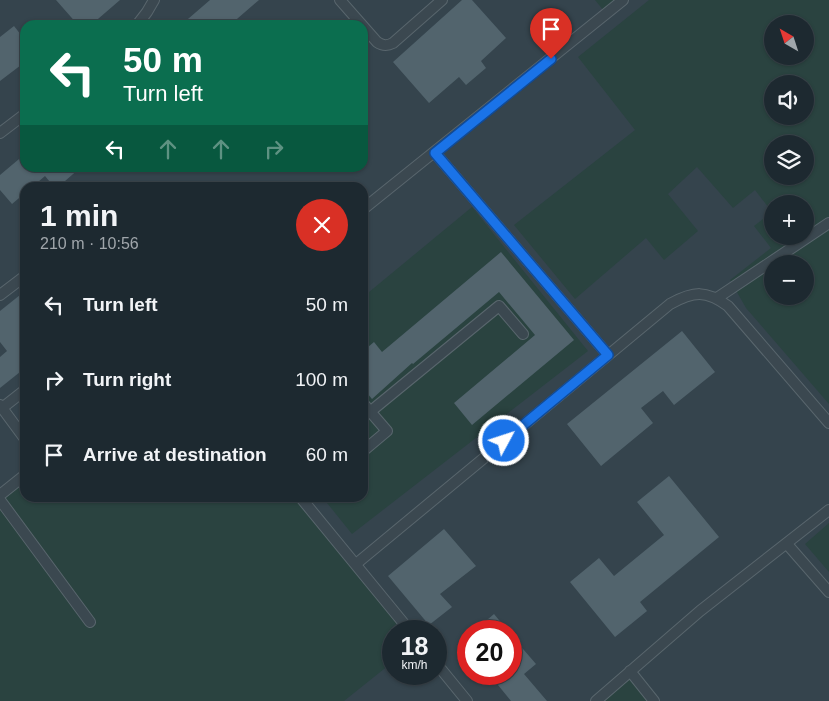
<!DOCTYPE html>
<html lang="en">
<head>
<meta charset="utf-8">
<style>
	body { margin:0; font-family:Helvetica,sans-serif; background:#2a353c; color:#f1f3f6; height:100vh; display:flex; flex-direction:column; font-size:19px; white-space:nowrap }
	* { box-sizing:border-box; margin:0 }
	p { font-size:16px; color:#a0a6ab }
	.icon { flex:none; width:28px; height:28px; fill:none; stroke:currentColor; stroke-width:2; stroke-linecap:round; stroke-linejoin:round }
	.map { position:relative; flex:1; overflow:hidden }
	.side { position:absolute; left:20px; top:182px; width:348px; height:320px; display:flex; flex-direction:column; background:#1d2930; border-radius:15px; box-shadow:0 1px 4px #0004,0 0 0 1px #3b454c }
	.side>* { flex:none }
	.top-card { position:absolute; left:20px; top:20px; width:348px; height:152px; border-radius:15px; box-shadow:0 1px 4px #0004,0 0 0 1px #3b454c; background:#0b6e4f; color:#fff; overflow:hidden }
	.needle { width:32px; rotate:321deg }
	.controls { position:absolute; left:764px; top:15px; display:grid; gap:10px }
	.controls a { display:grid; place-items:center; width:50px; height:50px; border-radius:50%; background:#1d2930; box-shadow:0 1px 4px #0004,0 0 0 1px #3b454c; font-size:25px }
	.speed { position:absolute; left:382px; top:620px; display:flex; gap:10px; font-size:25px; font-weight:700; text-align:center }
	.speed>* { display:grid; place-content:center; width:65px; height:65px; border-radius:50%; background:#1d2930; box-shadow:0 1px 4px #0004,0 0 0 1px #3b454c; line-height:1 }
	.speed small { font-size:12px; font-weight:400 }
	.speed .limit { border:8px solid #d22; background:#fff; color:#111 }
	.pin { position:absolute; display:grid; place-items:center; width:42px; height:42px; color:#fff; margin:-51px -21px; border-radius:50% 50% 50% 0; rotate:-45deg; box-shadow:0 0 5px #0007 }
	.pin .icon { rotate:45deg }
	.me { position:absolute; width:55px; margin:-28px; rotate:50deg; stroke-linejoin:round; filter:drop-shadow(0 0 4px #0008) }
	.turn { display:flex; align-items:center; gap:18px; height:105px; padding:0 20px; font-size:22px }
	.turn .icon { width:65px; height:65px; stroke-width:2.5 }
	.turn b { display:block; font-size:35px; line-height:42px }
	.lanes { display:flex; align-items:center; height:48px; padding:0 20px; background:#0003; justify-content:center; gap:25px; direction:ltr }
	.lanes .off { opacity:.35 }
	.round { display:grid; place-items:center; flex:none; width:52px; height:52px; border-radius:26px; background:#2a353c }
	.overview { display:flex; align-items:center; justify-content:space-between; height:85px; padding:0 20px }
	h1 { font-size:30px; font-weight:700; line-height:38px }
	ul { padding:0; list-style:none }
	li { display:flex; align-items:center; gap:15px; height:75px; padding:0 20px }
	li div { flex:1 }
	li b { display:block; font-size:19px }
	li em { font-style:normal }
	.map>svg:first-child { display:block }
	.airport { fill:#35444d; fill-rule:evenodd }
	.green { fill:#2a4340; fill-rule:evenodd }
	.building { fill:#52646d }
	.lines { fill:none; stroke-linecap:round; stroke-linejoin:round }
	.service-casing { stroke:#59666d; stroke-width:12 }
	.service { stroke:#3b4850; stroke-width:10 }
	.route-casing { stroke:#114b97; stroke-width:12 }
	.route { stroke:#1a73e8; stroke-width:9 }
</style>
</head>
<body>
<div class="map">
<svg width="829" height="701" viewBox="0 0 829 701">
	<rect width="100%" height="100%" fill="#273740"/>
	<path class="airport" d="M0,0H829V701H0ZM772,24H805V56H772ZM25,25H362V168H25ZM772,84H805V116H772ZM772,144H805V176H772ZM25,188H362V498H25ZM772,204H805V236H772ZM772,264H805V296H772ZM394,631H436V674H394ZM469,631H511V674H469Z"/>
	<path class="green" d="M595,0H618L604,11Z
		M649,0H829V404L746,308L730,280L771,248L754,226L772,212L755,190L733,208L697,167L668,194L698,231L664,260L646,238L575,299L514,225L635,130L578,57ZM772,24H805V56H772ZM772,84H805V116H772ZM772,144H805V176H772ZM772,204H805V236H772ZM772,264H805V296H772Z
		M472,207L588,351L352,534L323,498H362L363,297Z
		M25,480V498H294L403,631H394V661L344,701H0V500Z
		M829,523V572L805,544Z
		M629,677L648,701H602Z"/>
	<path class="building" d="M56,0H120L91,25H78Z
		M210,0H259L230,25H181Z
		M462,0H472L506,38L481,61L486,68L466,85L459,77L429,103L393,62Z
		M14,26L25,40V62L0,81V37Z
		M25,154V168H80L57,188H55L45,176L31,188H25V193L12,204L0,190V175Z
		M501,252L574,340L472,425L454,403L535,335L499,292L413,364L412,363L372,399L362,387V352L374,342L382,352Z
		M25,291V368L0,388V357L7,351L0,342V311Z
		M682,331L715,372L674,405L663,391L641,408L653,423L601,466L567,424Z
		M669,476L719,537L640,602L647,611L615,637L570,582L599,558L614,576L664,535L637,502Z
		M444,529L476,566L440,594L452,607L429,625L388,576Z
		M494,614L508,631H474Z
		M511,635L536,664L524,674L547,701H511L489,674H511Z"/>
	<g class="lines">
		<g class="service-casing">
			<path id="service" d="M340,0L377,42C383,46 387,46 393,43L442,0
				M137,25L147,12L154,0
				M0,133L25,114
				M435,153L608,355
				M362,210L623,0
				M0,295L25,276
				M717,298L829,223
				M362,402L387,431L362,452
				M0,405L25,439
				M2,408L25,390
				M371,411L499,306L523,334
				M0,495L25,475
				M301,498L410,631
				M0,500L90,622
				M787,544L829,592
				M356,564L670,304C694,291 706,290 728,306L829,423
				M436,663L467,701
				M630,671L654,701
				M596,701L700,611L829,510"/>
		</g>
		<use href="#service" class="service"/>
	</g>
	<g class="lines">
		<g class="route-casing">
			<path id="route" d="M504,441L608,355L435,153L551,59"/>
		</g>
		<use href="#route" class="route"/>
	</g>
</svg>
<div class="controls">
<a><svg class="needle" viewBox="-14 -14 28 28"><path d="M0-13l5 13h-10z" fill="#e53935"/><path d="M0 13l5-13h-10z" fill="#a0a6ab"/></svg></a>
<a><svg class="icon" aria-label="sound" viewBox="0 0 24 24"><path d="M4 9h4l5-4v14l-5-4H4zM17 9q2 3 0 6"/></svg></a>
<a><svg class="icon" aria-label="layers" viewBox="0 0 24 24"><path d="M12 4l9 5-9 5-9-5zM3 14l9 5 9-5"/></svg></a>
<a>+</a>
<a>−</a>
</div>
<div class="speed"><div>18<small>km/h</small></div><div class="limit">20</div></div>
<div class="pin" style="left:551px;top:59px;background:#d93025"><svg class="icon" aria-label="arrive" viewBox="0 0 24 24"><path d="M6 21V4h12l-3 4 3 4H6"/></svg></div>
<svg class="me" style="left:504px;top:441px" viewBox="-20 -20 40 40"><circle r="17" fill="#1a73e8" stroke="#fff" stroke-width="3"/><path d="M0-11L8 9 0 5-8 9z" fill="#fff"/></svg>
<div class="top-card">
<div class="turn"><svg class="icon" aria-label="left" viewBox="0 0 24 24"><path d="M17 20v-9H6M10 6l-5 5 5 5"/></svg><div><b>50 m</b>Turn left</div></div>
<div class="lanes"><svg class="icon" aria-label="left" viewBox="0 0 24 24"><path d="M17 20v-9H6M10 6l-5 5 5 5"/></svg><svg class="icon off" aria-label="ahead" viewBox="0 0 24 24"><path d="M12 20V5M6 11l6-6 6 6"/></svg><svg class="icon off" aria-label="ahead" viewBox="0 0 24 24"><path d="M12 20V5M6 11l6-6 6 6"/></svg><svg class="icon off" aria-label="right" viewBox="0 0 24 24"><path d="M7 20v-9h11M14 6l5 5-5 5"/></svg></div>
</div>
<section class="side">
<div class="overview"><div><h1>1 min</h1><p>210 m · 10:56</p></div><a class="round" style="background:#d93025;color:#fff"><svg class="icon" aria-label="close" viewBox="0 0 24 24"><path d="M6 6l12 12M18 6L6 18"/></svg></a></div>
<ul>
<li><svg class="icon" aria-label="left" viewBox="0 0 24 24"><path d="M17 20v-9H6M10 6l-5 5 5 5"/></svg><div><b>Turn left</b></div><em>50 m</em></li>
<li><svg class="icon" aria-label="right" viewBox="0 0 24 24"><path d="M7 20v-9h11M14 6l5 5-5 5"/></svg><div><b>Turn right</b></div><em>100 m</em></li>
<li><svg class="icon" aria-label="arrive" viewBox="0 0 24 24"><path d="M6 21V4h12l-3 4 3 4H6"/></svg><div><b>Arrive at destination</b></div><em>60 m</em></li>
</ul>
</section>
</div>
</body>
</html>
